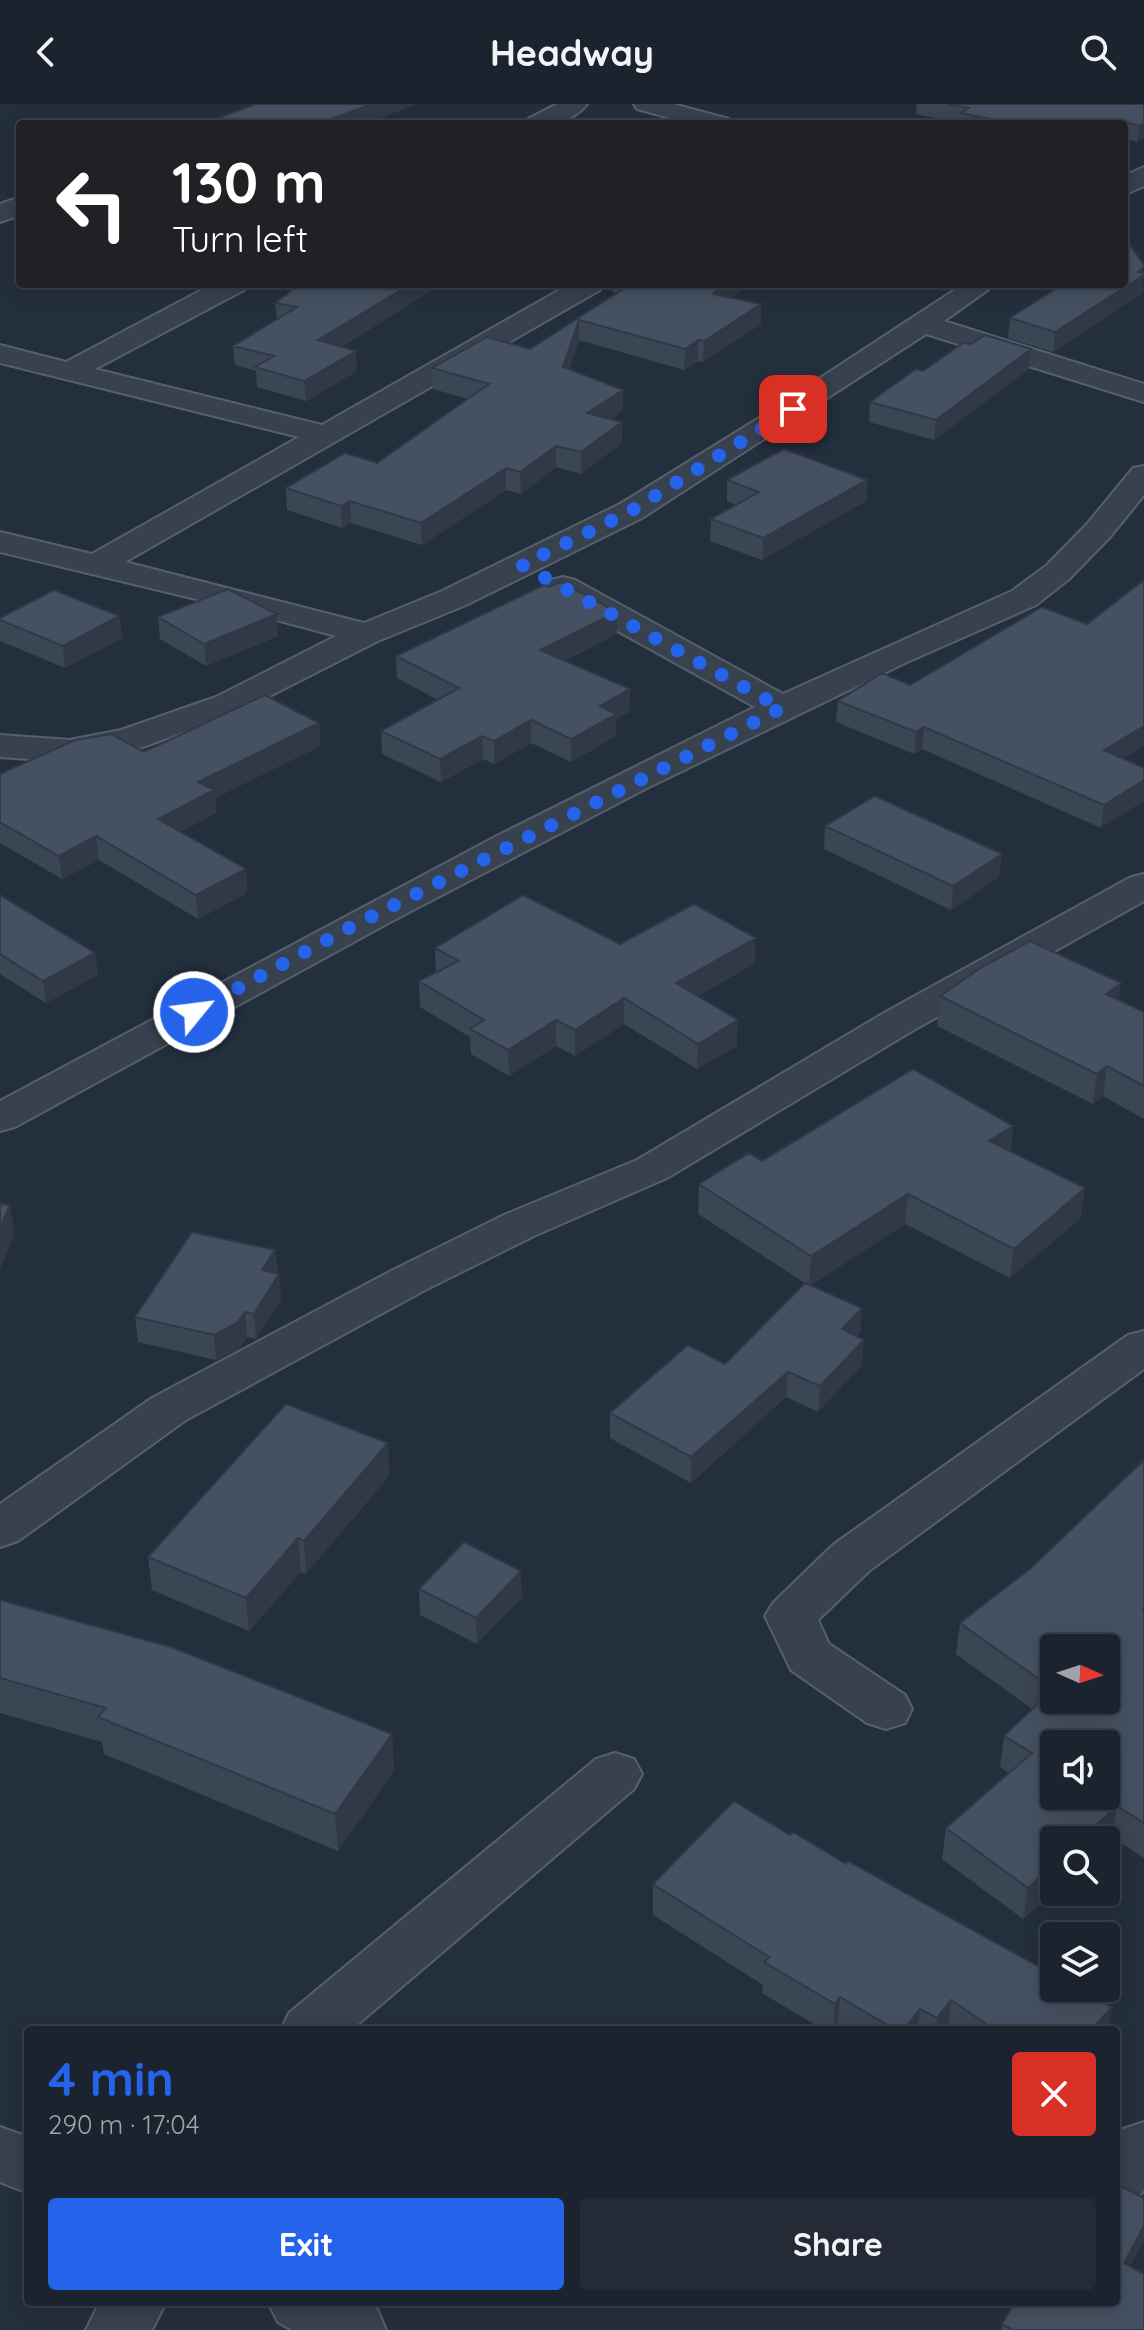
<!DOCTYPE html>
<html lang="en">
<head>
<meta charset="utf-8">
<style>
	body { margin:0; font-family:Quicksand,sans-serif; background:#242b36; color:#f1f3f6; height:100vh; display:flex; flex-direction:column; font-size:30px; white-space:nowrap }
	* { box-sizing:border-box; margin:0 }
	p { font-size:26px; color:#a0a4aa }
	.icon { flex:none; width:44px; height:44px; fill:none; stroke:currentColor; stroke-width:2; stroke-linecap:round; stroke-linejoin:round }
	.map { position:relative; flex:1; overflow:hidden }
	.drawer { position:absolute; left:24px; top:1922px; width:1096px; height:280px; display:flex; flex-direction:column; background:#1b232e; border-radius:8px; box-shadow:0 4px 20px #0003,0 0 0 2px #39404a }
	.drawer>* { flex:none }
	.hud { position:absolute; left:16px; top:16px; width:1112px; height:168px; border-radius:8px; box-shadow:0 4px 20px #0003,0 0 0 2px #39404a; background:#202124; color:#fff; overflow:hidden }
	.needle { width:52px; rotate:93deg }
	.buttons { position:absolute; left:1040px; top:1530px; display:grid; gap:16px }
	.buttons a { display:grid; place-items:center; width:80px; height:80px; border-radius:8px; background:#1b232e; box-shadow:0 4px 20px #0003,0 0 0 2px #39404a; font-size:40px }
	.pin { position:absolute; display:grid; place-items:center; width:68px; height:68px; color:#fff; margin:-34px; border-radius:16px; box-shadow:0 4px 12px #0006 }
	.me { position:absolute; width:88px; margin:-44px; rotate:61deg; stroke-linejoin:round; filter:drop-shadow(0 0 6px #0008) }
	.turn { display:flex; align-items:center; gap:28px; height:168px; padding:0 24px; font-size:36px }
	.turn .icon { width:104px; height:104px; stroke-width:2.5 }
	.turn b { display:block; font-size:56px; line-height:68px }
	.round { display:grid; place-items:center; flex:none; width:84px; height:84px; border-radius:8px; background:#242b36 }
	.head { display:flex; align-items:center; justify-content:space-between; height:136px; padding:0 24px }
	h1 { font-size:48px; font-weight:700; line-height:60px; color:#2563eb }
	.action { display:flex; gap:16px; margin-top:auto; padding:16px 24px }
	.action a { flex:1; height:92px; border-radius:8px; background:#2563eb; color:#fff; font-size:32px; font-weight:700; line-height:92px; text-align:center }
	.action a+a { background:#242b36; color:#f1f3f6 }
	header { display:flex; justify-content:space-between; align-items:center; height:104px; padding:0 24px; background:#1b232e; font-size:36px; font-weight:700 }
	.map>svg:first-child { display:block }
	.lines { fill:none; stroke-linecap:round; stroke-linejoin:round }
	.street-casing { stroke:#565f6c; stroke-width:4 }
	.street { fill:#38414e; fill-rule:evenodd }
	.wall { fill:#3b4654 }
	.shaded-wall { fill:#303945 }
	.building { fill:#455162; stroke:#303945; stroke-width:2; fill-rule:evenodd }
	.route { stroke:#2563eb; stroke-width:14; stroke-dasharray:0 25.2 }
</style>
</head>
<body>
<header><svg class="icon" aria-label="back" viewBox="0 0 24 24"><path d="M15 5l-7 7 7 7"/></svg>Headway<svg class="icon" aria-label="search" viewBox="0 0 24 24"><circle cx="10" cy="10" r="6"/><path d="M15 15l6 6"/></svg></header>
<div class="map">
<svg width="1144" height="2226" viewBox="0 0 1144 2226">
	<rect width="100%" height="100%" fill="#242f3e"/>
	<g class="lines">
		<g class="street-casing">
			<path id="street" d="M557,0H587C572,20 547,20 525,20L528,15Z
				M634,0H673L729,15L732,20H692L637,5Z
				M1144,63V82L1124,91V72Z
				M20,93V111L0,118V100Z
				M213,180H248L244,186L95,265L322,321L570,180H604L600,186L125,458L364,519L442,487L620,400L756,316L964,180H996L944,217L1144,280V298L926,230L642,414L466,501L378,537L240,607L143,643L70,658L0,653V631L70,636L121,626L216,593L336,532L221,501L0,448V428L92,450L299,333L0,259V241L66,258Z
				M1144,362V391L1110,433L1069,475L1036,501L905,559L647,684L392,817L15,1023L0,1027V997L493,734L755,603L551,490L547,483L551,476L563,473L575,476L783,590L1012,487L1047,461L1088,419L1133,364Z
				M1144,770V797L912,927L667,1074L536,1131L425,1186L186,1316L18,1437L0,1443V1400L152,1294L393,1166L504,1111L637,1056L884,909L1131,773Z
				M1144,1227V1265L869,1467L818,1516L829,1540L905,1591L912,1605L905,1619L886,1625L867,1619L791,1566L765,1512L773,1499L833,1441L1128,1231Z
				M615,1649L634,1655L642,1670L634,1685L351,1926H281L289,1909L596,1655Z
				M1144,2018V2086L1138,2093L1116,2101V2032L1123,2025Z
				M0,2023L28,2033V2089L0,2078Z
				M100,2198H166L152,2226H86Z
				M268,2198H362L377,2205L386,2226H292L278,2218Z"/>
		</g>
		<use href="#street" class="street"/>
	</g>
	<path class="wall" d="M917,0H1144L1137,38L1124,34V20H960V19L916,10Z
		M300,180H442L341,243L357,267L306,297L257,283L256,267L235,261L233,242L277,216L275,199Z
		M612,180H747L732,194L761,200V220L703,258L698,257L684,266L579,236L569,266L623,286V307L611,315L622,318V339L581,370L556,363L521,390L506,386L422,441L351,419L342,424L287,406L286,384L377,359L468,295L433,285L432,264L530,245L617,189L612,188Z
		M1143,189L1053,248L1008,234L1010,214Z
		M971,240L1031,245L1029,265L934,336L869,318L870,298L923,267Z
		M727,376H867L866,397L762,456L710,437L711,415L736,401L727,397Z
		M1144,476V642L1123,654L1101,724L922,645L914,650L836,618L838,597L910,581L1087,520Z
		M119,512L122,534L65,564L0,537V514Z
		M158,513L278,532L206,562L160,535Z
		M617,530L564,557L630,585L629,608L616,615V632L571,658L531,639L494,660L483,655L441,678L382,650L381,627L438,596L397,574L396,552Z
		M319,619L320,642L215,694L216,709L180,728L246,765L247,789L198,815L99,756L62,775L0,739V670Z
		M825,722L1002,750L999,773L951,806L824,745Z
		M0,791L95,849L98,871L46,899L0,870Z
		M620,840L755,859L698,892L737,942L697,965L624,920L575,952L556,942L509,972L471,950L470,933L420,903L419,877L436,869L435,844Z
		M940,892L1118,896L1144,908V1015L1103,992L1093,1000L937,922Z
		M1013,1022L1010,1048L1081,1114L1010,1174L905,1120L811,1181L862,1204L860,1229L857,1232L862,1261L818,1308L786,1293L691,1379L610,1334V1309L725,1260L805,1179L698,1110L699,1080L762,1057Z
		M275,1146L281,1195L256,1235L247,1233L240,1244L216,1256L138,1238L135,1213Z
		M388,1339L389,1372L306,1470L301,1468L249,1527L152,1486L148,1453Z
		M1144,1356V1754L1112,1733L1054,1736V1786L1023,1815L942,1755L946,1724L1009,1669L1000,1663L1004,1632L1032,1605L956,1550L960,1519L1031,1464Z
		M419,1485L522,1493L477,1540L420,1511Z
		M0,1496L392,1630L394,1667L338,1747L104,1650L102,1638L0,1609Z
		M653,1780L1108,1926H840L837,1924L836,1926H824L762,1889L763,1881L653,1811Z
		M1116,2080L1144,2136L1130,2162L1144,2226H1001L1002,2220L1012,2202L1008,2200V2198H1116Z"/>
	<path class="shaded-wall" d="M371,0H417L366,20H319Z
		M1144,19V34L1137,38L1139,22Z
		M1144,163L1143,189L1053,248L1055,228Z
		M411,180H442L319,256L318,236Z
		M724,180H747L712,210L713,190Z
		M761,200V220L703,258L704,237Z
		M579,216V236L563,284V263Z
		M698,236V257L684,266L685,245Z
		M1031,245L1029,265L934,336L936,316Z
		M356,247L357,267L306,297L304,277Z
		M623,286V307L587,330V309Z
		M622,318V339L581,370V348Z
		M556,342V363L521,390L520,368Z
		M506,364V386L422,441L421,419Z
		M867,376L866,397L762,456L763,434Z
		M350,397L351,419L342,424L341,402Z
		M617,508V530L540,568V546Z
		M277,510L278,532L206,562L204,540Z
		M119,512L122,534L65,564L63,542Z
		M630,585L629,608L616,615V632L571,658V635L600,602Z
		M531,616V639L494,660V637Z
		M319,619L320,642L215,694L216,709L160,738L158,715L198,678Z
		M1144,622V642L1101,668L1104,646Z
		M924,623L922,645L914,650L916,628Z
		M482,632L483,655L441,678L440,655Z
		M1144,676V697L1101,724L1104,701Z
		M96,732L99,756L62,775L59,752Z
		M1002,750L999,773L951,806L953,782Z
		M246,765L247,789L198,815L196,791Z
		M756,834L755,859L676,904V879Z
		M95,849L98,871L46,899L43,877Z
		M1121,879L1117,909L1106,890Z
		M624,894V920L575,952V926Z
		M556,916V942L509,972L508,946Z
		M738,916L737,942L697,965L698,940Z
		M1107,962L1103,992L1093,1000L1097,970Z
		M1013,1022L1009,1051L989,1037Z
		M1085,1084L1081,1114L1010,1174L1014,1145Z
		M908,1090L905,1120L809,1182L811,1152Z
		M10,1101L15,1131L0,1165V1124Z
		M275,1146L277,1171L262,1166Z
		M279,1170L281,1195L256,1235L254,1210Z
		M862,1204L860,1229L840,1251L842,1225Z
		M245,1208L247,1233L240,1244L216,1256L214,1231Z
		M864,1236L862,1261L818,1308L820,1282Z
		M788,1268L786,1293L691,1379V1353Z
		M388,1339L389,1372L306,1470L304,1437Z
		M298,1434L301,1468L249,1527L246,1494Z
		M521,1467L522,1493L477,1540L476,1514Z
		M392,1630L394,1667L338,1747L335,1710Z
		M1117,1702L1112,1733L1106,1738V1736H1080Z
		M1054,1760V1786L1023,1815L1028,1784Z
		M840,1893L837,1924L836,1926H833L835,1900Z
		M951,1896L948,1926H936L937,1914Z
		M1112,1903L1108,1926H1091Z
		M920,1905L917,1926H904Z
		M1144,2122V2136L1119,2183L1124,2159Z"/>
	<path class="building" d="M256,0H371L319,20H202Z
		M948,0H1144V19L1139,22L1120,16L1113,20H1015L961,9L969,4Z
		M1128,138L1144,161V163L1138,168L1144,169V171L1055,228L1010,214L1063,180H1124V141Z
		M300,180H411L318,236L356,247L304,277L255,263L274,252L233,242L297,203L275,199Z
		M631,180H724L713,190L761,200L704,237L698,236L685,245L579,216L563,263L623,286L587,309L622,318L581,348L556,342L520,368L506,364L421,419L350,397L341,402L286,384L345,349L377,359L489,280L432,264L487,233L530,245Z
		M985,231L1031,245L936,316L870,298L916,265L923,267L963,239L971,240Z
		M784,345L867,376L763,434L711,415L759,388L727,376Z
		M1144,476V622L1104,646L1144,664V676L1104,701L924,623L916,628L838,597L882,569L910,581L1042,503L1087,520Z
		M561,478L617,508L540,546L630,585L600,602L616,610L571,635L531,616L494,637L482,632L440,655L381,627L459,584L396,552L544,481L549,483Z
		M228,485L277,510L204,540L158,513Z
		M54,486L119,512L63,542L0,516V514Z
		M265,591L319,619L198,678L214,686L158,715L246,765L196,791L96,732L59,752L0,718V670L75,636L111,630L144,648Z
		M875,692L1002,750L953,782L825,722Z
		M0,791L95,849L43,877L0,850Z
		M523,791L620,840L694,800L756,834L676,879L738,916L698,940L624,894L575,926L556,916L508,946L470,925L484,916L419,877L459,857L435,844Z
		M1030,837L1121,879L1106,890L1144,908V982L1107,962L1097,970L940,892L982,863Z
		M913,965L1013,1022L989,1037L1085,1084L1014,1145L908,1090L811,1152L699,1080L749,1049L762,1057Z
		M0,1100L10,1101L0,1124Z
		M192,1128L275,1146L262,1166L279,1170L254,1210L245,1208L237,1219L214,1231L135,1213Z
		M805,1179L862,1204L842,1225L864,1236L820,1282L788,1268L691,1353L610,1309L688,1241L725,1260Z
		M286,1300L388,1339L304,1437L298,1434L246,1494L148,1453Z
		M1144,1356V1504L1143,1505L1144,1506V1719L1117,1702L1080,1736H1054V1760L1028,1784L946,1724L1032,1649L1004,1632L1053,1585L960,1519L1031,1464ZM1054,1544H1106V1596H1054ZM1054,1640H1106V1692H1054Z
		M464,1438L521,1467L476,1514L419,1485Z
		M0,1496L171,1543L392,1630L335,1710L98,1613L106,1604L0,1574Z
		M734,1697L790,1731L793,1728L846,1760L848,1757L1054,1871V1884H1077L1112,1903L1091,1926H995L951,1896L937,1914L920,1905L904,1926H896L840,1893L835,1900L764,1858L769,1853L653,1780Z
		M483,1921L493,1926H480Z
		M1116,2080L1144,2094V2122L1124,2159L1144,2170V2226H1013L1002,2220L1015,2198H1116Z"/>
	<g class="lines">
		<path class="route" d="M194,908L349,824L782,604L522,461L631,407L793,305"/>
	</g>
</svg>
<div class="buttons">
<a><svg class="needle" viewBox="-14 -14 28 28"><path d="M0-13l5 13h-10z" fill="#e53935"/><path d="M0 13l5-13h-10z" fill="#a0a4aa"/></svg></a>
<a><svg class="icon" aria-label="sound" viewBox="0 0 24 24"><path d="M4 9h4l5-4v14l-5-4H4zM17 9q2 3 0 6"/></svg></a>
<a><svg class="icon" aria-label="search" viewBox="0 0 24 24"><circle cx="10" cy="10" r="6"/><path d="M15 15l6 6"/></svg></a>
<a><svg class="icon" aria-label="layers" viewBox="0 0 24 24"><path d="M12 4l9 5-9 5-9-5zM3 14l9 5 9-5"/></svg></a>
</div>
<div class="pin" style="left:793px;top:305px;background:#d93025"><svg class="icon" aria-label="arrive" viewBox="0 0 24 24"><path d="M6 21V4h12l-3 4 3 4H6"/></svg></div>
<svg class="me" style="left:194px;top:908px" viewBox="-20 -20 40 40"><circle r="17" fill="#2563eb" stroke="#fff" stroke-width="3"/><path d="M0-11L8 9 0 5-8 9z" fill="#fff"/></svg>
<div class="hud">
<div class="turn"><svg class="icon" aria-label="left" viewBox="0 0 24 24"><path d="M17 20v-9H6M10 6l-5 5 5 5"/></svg><div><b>130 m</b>Turn left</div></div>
</div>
<section class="drawer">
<div class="head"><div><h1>4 min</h1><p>290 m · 17:04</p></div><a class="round" style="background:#d93025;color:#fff"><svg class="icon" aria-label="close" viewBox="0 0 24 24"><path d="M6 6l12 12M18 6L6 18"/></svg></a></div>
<div class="action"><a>Exit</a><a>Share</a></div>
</section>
</div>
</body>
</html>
